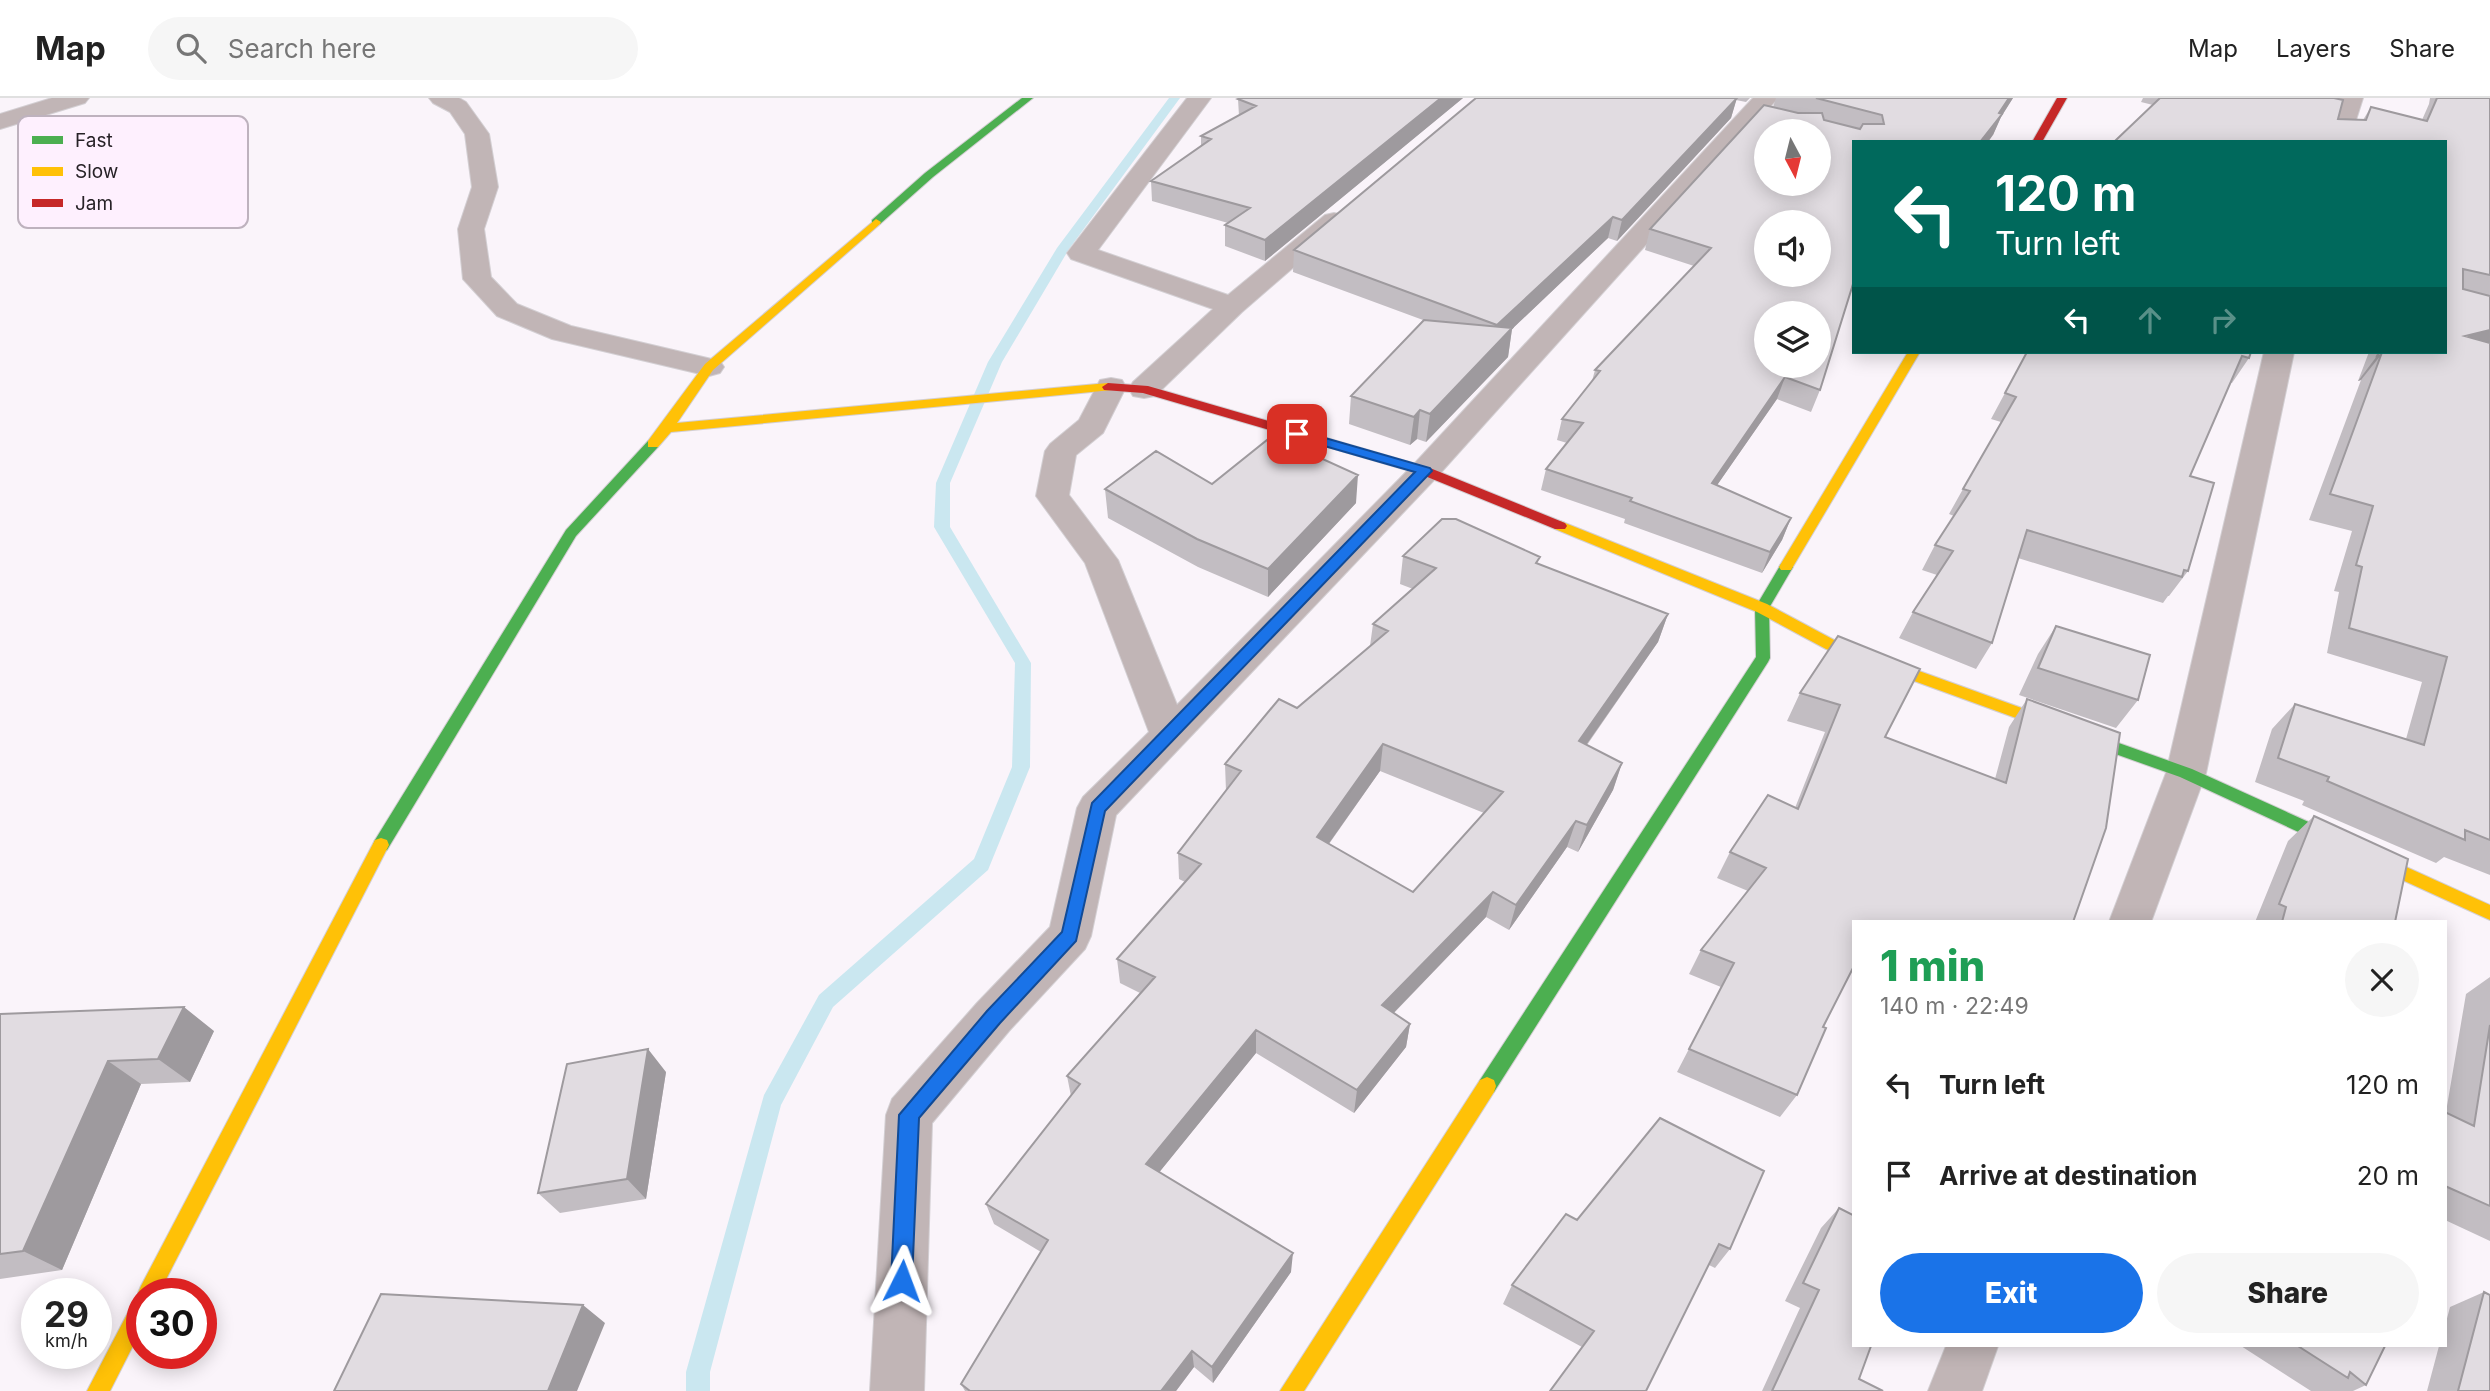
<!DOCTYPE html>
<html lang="en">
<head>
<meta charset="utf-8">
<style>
	body { margin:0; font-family:Inter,sans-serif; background:#f6f6f6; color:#222; height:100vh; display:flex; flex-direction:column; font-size:26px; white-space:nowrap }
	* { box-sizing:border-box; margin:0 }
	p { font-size:23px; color:#767676 }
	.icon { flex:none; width:38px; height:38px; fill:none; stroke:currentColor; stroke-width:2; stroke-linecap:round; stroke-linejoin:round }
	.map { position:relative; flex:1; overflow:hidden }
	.side { position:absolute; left:1852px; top:822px; width:595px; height:427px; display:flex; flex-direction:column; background:#fff; border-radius:0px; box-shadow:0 4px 18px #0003 }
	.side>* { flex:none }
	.banner { position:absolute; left:1852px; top:42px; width:595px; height:214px; border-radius:0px; box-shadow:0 4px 18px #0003; background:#00695c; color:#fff; overflow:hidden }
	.needle { width:46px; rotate:173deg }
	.buttons { position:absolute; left:1754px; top:21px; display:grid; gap:14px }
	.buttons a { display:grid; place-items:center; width:77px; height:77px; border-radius:50%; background:#fff; box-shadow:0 4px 18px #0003; font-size:35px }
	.speed { position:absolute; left:21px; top:1180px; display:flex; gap:14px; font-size:35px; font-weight:700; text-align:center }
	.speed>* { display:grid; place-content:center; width:91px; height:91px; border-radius:50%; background:#fff; box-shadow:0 4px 18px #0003; line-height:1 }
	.speed small { font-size:18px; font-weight:400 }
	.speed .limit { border:10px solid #d22; background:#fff; color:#111 }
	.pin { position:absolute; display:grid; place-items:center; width:60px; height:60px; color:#fff; margin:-30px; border-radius:14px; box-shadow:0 4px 10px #0006 }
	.me { position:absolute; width:77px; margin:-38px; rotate:3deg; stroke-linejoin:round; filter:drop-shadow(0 0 5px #0008) }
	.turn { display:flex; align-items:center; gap:24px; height:147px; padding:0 28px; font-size:32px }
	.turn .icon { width:91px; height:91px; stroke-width:2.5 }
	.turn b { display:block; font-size:49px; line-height:60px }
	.lanes { display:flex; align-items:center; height:66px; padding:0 28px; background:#0003; justify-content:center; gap:35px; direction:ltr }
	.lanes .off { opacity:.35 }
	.round { display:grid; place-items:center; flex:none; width:74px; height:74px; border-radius:37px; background:#f6f6f6 }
	.overview { display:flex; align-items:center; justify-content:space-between; height:119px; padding:0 28px }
	h1 { font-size:42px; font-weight:800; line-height:52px; color:#1e9e55 }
	.cta { display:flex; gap:14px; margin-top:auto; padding:14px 28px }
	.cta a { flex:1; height:80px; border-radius:42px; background:#1a73e8; color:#fff; font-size:28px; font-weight:800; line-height:80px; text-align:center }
	.cta a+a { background:#f6f6f6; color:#222 }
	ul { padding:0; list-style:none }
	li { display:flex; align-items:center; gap:21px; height:91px; padding:0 28px }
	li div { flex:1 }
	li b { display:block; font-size:26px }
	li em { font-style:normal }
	header { display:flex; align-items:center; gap:42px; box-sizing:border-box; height:98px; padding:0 35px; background:#fff; border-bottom:2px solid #e0e0e0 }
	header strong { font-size:33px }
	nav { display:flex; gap:38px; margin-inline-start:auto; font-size:24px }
	.search { width:490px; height:63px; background:#f6f6f6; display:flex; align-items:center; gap:18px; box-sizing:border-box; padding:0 24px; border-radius:38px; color:#767676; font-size:26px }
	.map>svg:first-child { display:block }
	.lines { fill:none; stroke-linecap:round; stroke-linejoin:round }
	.stream { fill:#cae7f0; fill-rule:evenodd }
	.street-casing { stroke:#d3cfd3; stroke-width:2 }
	.fast-casing { stroke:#d3cfd3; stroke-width:2 }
	.slow-casing { stroke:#d3cfd3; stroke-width:2 }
	.jam-casing { stroke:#d3cfd3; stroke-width:2 }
	.street { fill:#c1b5b6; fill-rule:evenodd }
	.fast { fill:#4caf50; fill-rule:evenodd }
	.slow { fill:#ffc107; fill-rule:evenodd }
	.jam { fill:#c62828; fill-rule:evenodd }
	.wall { fill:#c2bdc2; fill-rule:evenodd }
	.shaded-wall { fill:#9e9a9e }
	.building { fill:#e1dce1; stroke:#9e9a9e; stroke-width:2; fill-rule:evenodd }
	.route { fill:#1a73e8; stroke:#114b97; stroke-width:2 }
	.key { fill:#fef0fe; stroke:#beb2be; stroke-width:2 }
	.key-label { font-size:19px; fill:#272227 }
</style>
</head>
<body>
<header>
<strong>Map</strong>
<div class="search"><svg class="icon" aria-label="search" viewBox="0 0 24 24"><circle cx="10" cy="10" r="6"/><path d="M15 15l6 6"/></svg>Search here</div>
<nav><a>Map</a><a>Layers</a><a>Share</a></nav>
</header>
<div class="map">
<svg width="2490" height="1293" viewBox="0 0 2490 1293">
	<rect width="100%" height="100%" fill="#faf4fa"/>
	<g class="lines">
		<path class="stream" d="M1169,0H1180L1069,151L1002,264L950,385V429L1031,565L1030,669L988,772L833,909L781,1007L710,1274V1293H686V1274L764,997L819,897L974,761L1012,669L1015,565L934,429L936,385L988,264L1057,150Z"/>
		<g class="street-casing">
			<path id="street" d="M52,0H89L85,5L0,31V16Z
				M429,0H459L466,4L489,36L498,89L484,131L491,179L517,206L571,228L720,263L724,269L720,275L709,278L552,241L497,218L463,181L458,131L472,89L465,36L450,14L433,5Z
				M1187,0H1211L1098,152L1228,197L1325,117L1334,115L1343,117L1347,123L1242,214L1155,298L1144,300L1133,298L1129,291L1133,284L1213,211L1071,161L1067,155Z
				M1753,0H1778L1436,380L1116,717L1091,838L1085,851L1009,933L932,1025L924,1293H870L886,1017L892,1001L977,905L1050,829L1077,710L1083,699L1149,634L1085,465L1036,398L1045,353L1050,346L1079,322L1100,282L1111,280L1122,282L1126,289L1103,335L1076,357L1069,397L1118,462L1177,607L1414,366Z
				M2339,0H2363L2349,44H2325Z
				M2264,254H2294L2206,675L2151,824H2109L2166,675Z
				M1946,1248H1998L1982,1293H1928Z"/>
		</g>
		<g class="fast-casing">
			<path id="fast" d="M1022,0H1033L933,79L880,126H872V122L925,75Z
				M653,342L658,343V349L576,438L387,752L381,754L375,752L373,747L375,742L566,432L648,343Z
				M1786,464L1793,469L1769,510L1770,560L1768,564L1494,994L1487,997L1480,994L1478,988L1480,982L1756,559L1755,510L1781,466Z
				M2099,638L2192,671L2399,765L2401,770L2399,775L2393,777L2387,775L2180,679L2093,648L2091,644L2093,640Z"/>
		</g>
		<g class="slow-casing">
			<path id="slow" d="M876,121L881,124L880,126L713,272L677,325L1108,285L1114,289L1112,292L671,334L658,349H648V343L705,266Z
				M1908,254H1920L1791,472H1781L1779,469Z
				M1560,423L1767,506L1836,543L2105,640L2107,644L2105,648H2093L1826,551L1757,514L1555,431L1553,428Z
				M381,740L387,742L389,747L159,1195H142V1230L110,1293H87L135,1201L139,1199L138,1195L141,1188L375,742Z
				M2393,763L2490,807V822L2387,775L2385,770L2387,765Z
				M1487,979L1494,982L1496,988L1494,994L1304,1293H1280L1480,982Z"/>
		</g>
		<g class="jam-casing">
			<path id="jam" d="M2057,0H2067L2042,44H2032Z
				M1108,285L1148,288L1430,370L1565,425L1567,428L1565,431H1555L1420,376L1143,295L1104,292L1102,289Z"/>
		</g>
		<use href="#street" class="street"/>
		<use href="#fast" class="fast"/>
		<use href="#slow" class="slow"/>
		<use href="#jam" class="jam"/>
	</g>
	<path class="wall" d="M1463,0L1265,163L1225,148V127L1228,125L1152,103L1151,83L1201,48V38L1239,18L1238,1Z
		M1476,0H1750L1746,4L1736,2L1731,20L1617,143L1608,140L1512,231L1508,259L1426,344L1417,341L1410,347L1349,326L1351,298L1423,222L1293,174L1294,152Z
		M1776,0H2013L2001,19L1993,37L1853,44L1820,292L1811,314L1777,301L1717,387L1791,420L1782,442L1762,475L1624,425L1625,421L1541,392L1546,371L1567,345L1557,342L1562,321L1592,283L1595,272L1694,168L1645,152L1650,131L1773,9Z
		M2143,0H2334L2338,21L2363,22L2371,9L2422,22L2429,6L2430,0H2490V777L2444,759L2436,765L2302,707L2304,703L2255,684L2272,631L2295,606L2406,641L2422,584L2327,555L2339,494L2334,493L2352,433L2309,422L2361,282L2358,283L2369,254H2445V44H2115L2153,7L2141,4Z
		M2027,254H2251L2249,260L2232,285H2230L2190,378L2188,473L2169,498H2168L2163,505L2018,460L1992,545L1976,571L1899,540L1913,514L1937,477L1922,472L1935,447L1954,418L1949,416L1963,391L2001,324L1991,321Z
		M1212,386L1356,405L1268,499L1198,469L1108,420L1105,391Z
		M1403,458L1538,466L1668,516L1658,544L1587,647L1622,665L1613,692L1578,754L1567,749L1509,832L1486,819L1394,915L1410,926L1406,949L1354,1015L1256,955L1159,1074L1291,1174L1213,1285L1194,1269L1176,1293H965L961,1286L1041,1154L994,1126L986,1106L1071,998L1067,978L1140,895L1120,885L1117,861L1185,784L1179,781L1178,755L1226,693L1225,666L1297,610L1370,548L1373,526L1413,491L1400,486ZM1380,673L1484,715L1413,794L1329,746Z
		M2056,528L2138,602L2116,630L2019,597L2038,556Z
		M1838,538L1885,639L1995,681L2009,629L2027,601L2120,635L1853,824L1823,929L1797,997L1780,1019L1677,974L1721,889L1689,876L1701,852L1748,793L1717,780L1730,754L1795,710L1825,634L1787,623L1800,595Z
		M2314,718L2395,824H2255L2288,743Z
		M2490,879V1143L2445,1122V1014H2446L2466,896Z
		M0,916L214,933L190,984L141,986L62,1172L0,1181Z
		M666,974L646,1101L560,1115L538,1095Z
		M1660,1020L1730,1151L1715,1170L1709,1167L1582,1249L1503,1206L1512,1187L1577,1122Z
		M1839,1110L1859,1281L1883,1293H1762L1800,1210L1785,1203L1821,1130Z
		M2484,1194L2490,1293H2427L2439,1248H2445V1228L2450,1209Z
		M2241,1248H2385L2366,1287L2353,1293H2311Z"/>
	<path class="shaded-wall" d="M1441,0H1463L1265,163V142Z
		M1737,0L1731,20L1617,143L1622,122Z
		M2009,0H2013L2001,19L1993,37L1988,44H1980Z
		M1613,119L1608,140L1512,231L1508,259L1426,344L1430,316L1494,248L1497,227Z
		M2490,232V253L2465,238Z
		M2381,257L2361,282L2358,283L2377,258Z
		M1785,279L1777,301L1704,406L1712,385Z
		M1420,312L1417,341L1410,347L1414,319Z
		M1358,377L1356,405L1268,499V471Z
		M1791,420L1782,442L1762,475L1770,454Z
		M1668,516L1658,544L1570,670L1579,643Z
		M1383,646L1380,673L1315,765L1317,739Z
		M1622,665L1613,692L1578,754L1587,727Z
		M1576,723L1567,749L1509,832L1516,807Z
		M1493,794L1486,819L1378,931L1382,907Z
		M184,909L214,933L190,984L158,961Z
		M1410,926L1406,949L1354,1015L1357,992Z
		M1256,932V955L1149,1087L1146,1066Z
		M648,951L666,974L646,1101L627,1081Z
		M108,963L141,986L62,1172L23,1153Z
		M1293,1155L1291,1174L1213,1285L1212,1269Z
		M583,1207L605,1225L577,1293H548Z
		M1192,1253L1194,1269L1176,1293H1161Z"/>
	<path class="building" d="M1241,0H1441L1265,142L1225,127L1250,110L1151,83L1211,41L1201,38L1256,8L1238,1Z
		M1476,0H1737L1622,122L1613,119L1497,227L1294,152Z
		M1816,0H2009L1999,15L2002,16L1980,44H1853V186L1820,292L1785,279L1712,385L1791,420L1770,454L1630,403L1632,400L1546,371L1583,325L1562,321L1600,273L1595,272L1711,150L1650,131L1764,7L1798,15H1822L1824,22L1860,31L1863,26H1884L1882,17ZM1766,33H1818V86H1766ZM1766,124H1818V177H1766ZM1766,215H1818V268H1766Z
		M2160,0H2334L2343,2L2338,21L2366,22L2371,9L2427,23L2437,0H2490V177L2463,171V191L2490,198V232L2465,238L2490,245V742L2465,732V742L2327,683L2329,679L2278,660L2295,606L2424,647L2447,559L2349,530L2362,469L2356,467L2373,408L2330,396L2381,257L2377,258L2379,254H2445V44H2120L2116,42Z
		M1424,222L1512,230L1430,316L1420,312L1414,319L1351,298Z
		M2027,254H2251L2249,260L2242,258L2190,378L2214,385L2188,473L2184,472L2182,479L2027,432L1992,545L1913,514L1953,453L1935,447L1970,393L1963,391L2016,299L2005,295Z
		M1272,338L1358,377L1268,471L1197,441L1105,391L1156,353L1212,386Z
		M1442,421H1456L1540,459L1536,465L1668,516L1579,643L1622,665L1587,727L1576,723L1516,807L1493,794L1382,907L1410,926L1357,992L1256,932L1146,1066L1293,1155L1212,1269L1192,1253L1161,1293H970L961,1286L1048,1142L986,1106L1080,986L1067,978L1155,879L1117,861L1201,766L1178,755L1241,673L1225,666L1279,601L1297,610L1388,533L1373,526L1436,470L1403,458ZM1383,646L1503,694L1413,794L1317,739Z
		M2056,528L2150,557L2138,602L2038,570Z
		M1838,538L1920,571L1885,639L2006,685L2027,601L2120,635L2106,730L2073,824H1853V870L1823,929L1826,930L1797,997L1689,951L1734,865L1701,852L1766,770L1730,754L1768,697L1798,711L1840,607L1800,595Z
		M2314,718L2408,761L2395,824H2282L2286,809L2279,806Z
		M184,909L158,961L108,963L23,1153L0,1156V916Z
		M2490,927V1108L2445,1088V1014L2474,1028Z
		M648,951L627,1081L538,1095L567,966Z
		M1660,1020L1764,1073L1730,1151L1719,1146L1646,1293H1550L1594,1233L1512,1187L1566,1116L1577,1122Z
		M1839,1110L1853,1117V1248H1871L1859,1281L1883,1293H1772L1819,1192L1803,1185Z
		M2484,1194L2490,1197V1293H2458Z
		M381,1196L583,1207L548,1293H334Z
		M2298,1248H2385L2366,1287L2350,1274L2348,1280Z"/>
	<path class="route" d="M1297,332L1430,370L1432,373L1105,713L1076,843L1000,925L919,1020L912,1183L909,1190L902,1193L894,1190L891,1183L899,1017L987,913L1062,834L1092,705L1415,374L1293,339V333Z"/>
	<rect x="18" y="18" width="230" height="112" rx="10" class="key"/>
	<rect x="32" y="38" width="31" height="8" fill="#4caf50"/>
	<rect x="32" y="69" width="31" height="9" fill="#ffc107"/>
	<rect x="32" y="101" width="31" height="8" fill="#c62828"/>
	<g class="key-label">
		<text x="75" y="49">Fast</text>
		<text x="75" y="80">Slow</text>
		<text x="75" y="112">Jam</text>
	</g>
</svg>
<div class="buttons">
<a><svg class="needle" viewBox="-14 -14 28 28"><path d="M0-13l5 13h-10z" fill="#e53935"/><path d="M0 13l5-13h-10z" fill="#767676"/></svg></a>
<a><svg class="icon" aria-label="sound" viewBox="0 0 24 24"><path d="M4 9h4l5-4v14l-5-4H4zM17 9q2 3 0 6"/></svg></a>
<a><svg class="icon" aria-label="layers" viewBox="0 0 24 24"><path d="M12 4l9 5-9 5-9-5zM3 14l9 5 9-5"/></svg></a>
</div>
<div class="speed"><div>29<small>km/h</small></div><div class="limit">30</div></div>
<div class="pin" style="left:1297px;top:336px;background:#d93025"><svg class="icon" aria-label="arrive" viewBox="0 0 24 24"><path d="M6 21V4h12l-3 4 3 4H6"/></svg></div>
<svg class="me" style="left:902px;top:1183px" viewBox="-20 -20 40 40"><path d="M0-17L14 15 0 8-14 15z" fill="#1a73e8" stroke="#fff" stroke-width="4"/></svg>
<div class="banner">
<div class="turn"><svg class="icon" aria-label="left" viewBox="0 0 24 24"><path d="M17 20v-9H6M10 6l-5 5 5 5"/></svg><div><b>120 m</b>Turn left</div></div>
<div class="lanes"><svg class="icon" aria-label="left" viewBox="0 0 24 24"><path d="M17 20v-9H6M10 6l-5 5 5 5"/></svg><svg class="icon off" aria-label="ahead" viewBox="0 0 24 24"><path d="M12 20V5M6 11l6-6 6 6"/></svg><svg class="icon off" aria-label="right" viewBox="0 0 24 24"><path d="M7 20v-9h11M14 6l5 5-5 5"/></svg></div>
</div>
<section class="side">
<div class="overview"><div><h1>1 min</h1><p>140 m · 22:49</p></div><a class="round"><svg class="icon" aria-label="close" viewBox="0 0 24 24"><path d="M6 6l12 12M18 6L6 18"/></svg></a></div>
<ul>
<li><svg class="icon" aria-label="left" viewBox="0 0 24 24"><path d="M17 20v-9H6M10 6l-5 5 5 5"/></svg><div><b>Turn left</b></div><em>120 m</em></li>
<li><svg class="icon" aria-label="arrive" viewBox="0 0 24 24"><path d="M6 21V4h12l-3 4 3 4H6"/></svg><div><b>Arrive at destination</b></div><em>20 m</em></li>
</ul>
<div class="cta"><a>Exit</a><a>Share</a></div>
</section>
</div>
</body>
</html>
